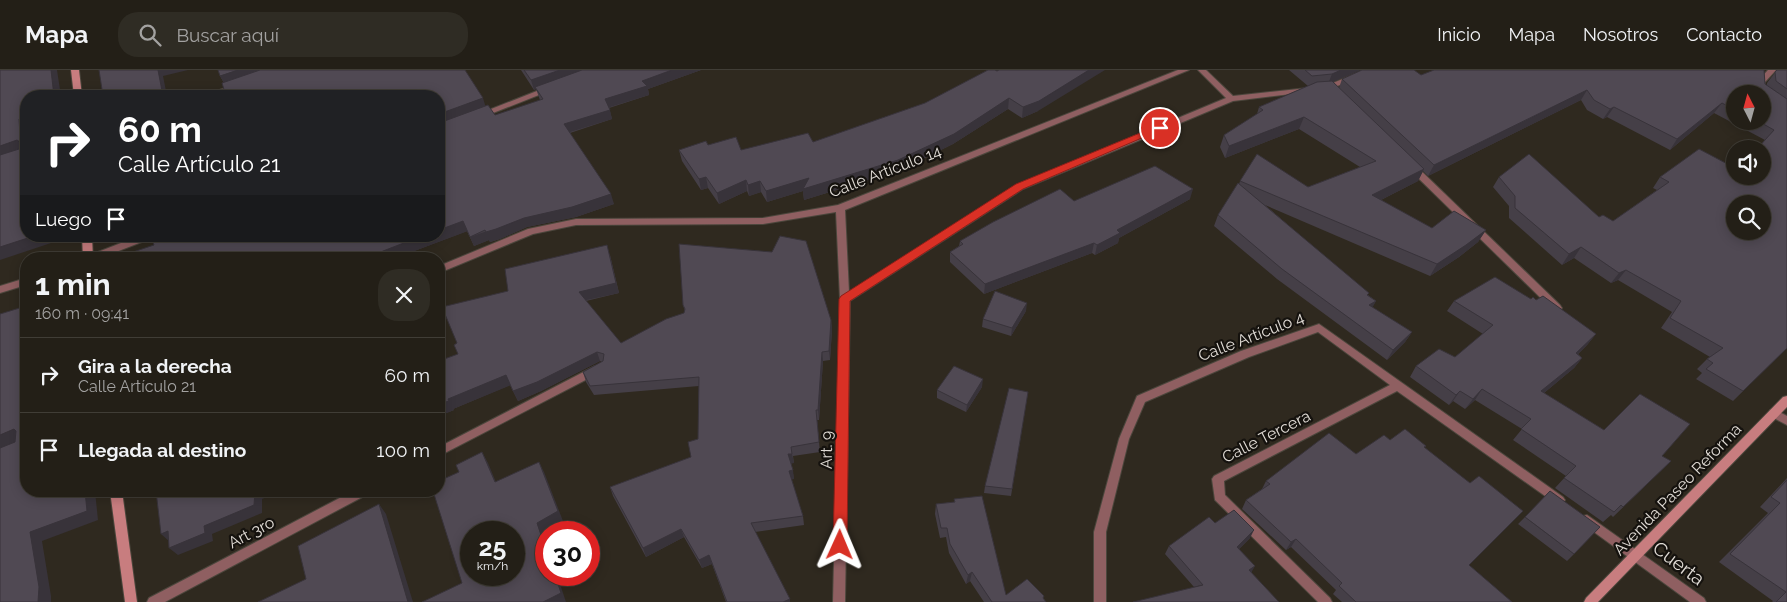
<!DOCTYPE html>
<html lang="es">
<head>
<meta charset="utf-8">
<style>
	body { margin:0; font-family:Raleway,sans-serif; background:#2f2c24; color:#f1f3f6; height:100vh; display:flex; flex-direction:column; font-size:19px; white-space:nowrap }
	* { box-sizing:border-box; margin:0 }
	p { font-size:16px; color:#a3a2a1 }
	.icon { flex:none; width:28px; height:28px; fill:none; stroke:currentColor; stroke-width:2; stroke-linecap:round; stroke-linejoin:round }
	.map { position:relative; flex:1; overflow:hidden }
	.details { position:absolute; left:20px; top:182px; width:425px; height:245px; display:flex; flex-direction:column; background:#231f17; border-radius:20px; box-shadow:0 2px 12px #0003,0 0 0 1px #403d36 }
	.details>* { flex:none }
	.banner { position:absolute; left:20px; top:20px; width:425px; height:152px; border-radius:20px; box-shadow:0 2px 12px #0003,0 0 0 1px #403d36; background:#202124; color:#fff; overflow:hidden }
	.needle { width:32px; rotate:354deg }
	.buttons { position:absolute; left:1726px; top:15px; display:grid; gap:10px }
	.buttons a { display:grid; place-items:center; width:45px; height:45px; border-radius:50%; background:#231f17; box-shadow:0 2px 12px #0003,0 0 0 1px #403d36; font-size:25px }
	.speed { position:absolute; left:460px; top:451px; display:flex; gap:10px; font-size:25px; font-weight:700; text-align:center }
	.speed>* { display:grid; place-content:center; width:65px; height:65px; border-radius:50%; background:#231f17; box-shadow:0 2px 12px #0003,0 0 0 1px #403d36; line-height:1 }
	.speed small { font-size:12px; font-weight:400 }
	.speed .limit { border:8px solid #d22; background:#fff; color:#111 }
	.pin { position:absolute; display:grid; place-items:center; width:42px; height:42px; color:#fff; margin:-21px; border:2px solid #fff; border-radius:50%; box-shadow:0 1px 5px #0007 }
	.me { position:absolute; width:55px; margin:-28px; rotate:1deg; stroke-linejoin:round; filter:drop-shadow(0 0 4px #0008) }
	.turn { display:flex; align-items:center; gap:18px; height:105px; padding:0 15px; font-size:22px }
	.turn .icon { width:65px; height:65px; stroke-width:2.5 }
	.turn b { display:block; font-size:35px; line-height:42px }
	.then { display:flex; align-items:center; height:48px; padding:0 15px; background:#0003; gap:10px; font-size:19px }
	.round { display:grid; place-items:center; flex:none; width:52px; height:52px; border-radius:20px; background:#2f2c24 }
	.summary { display:flex; align-items:center; justify-content:space-between; height:85px; padding:0 15px }
	h1 { font-size:30px; font-weight:700; line-height:38px }
	ul { padding:0; list-style:none }
	li { display:flex; align-items:center; gap:15px; height:75px; padding:0 15px; border-top:1px solid #403d36 }
	li div { flex:1 }
	li b { display:block; font-size:19px }
	li em { font-style:normal }
	header { display:flex; align-items:center; gap:30px; box-sizing:border-box; height:70px; padding:0 25px; background:#231f17; border-bottom:1px solid #403d36 }
	header strong { font-size:24px }
	nav { display:flex; gap:28px; margin-inline-start:auto; font-size:18px }
	.search { width:350px; height:45px; background:#2f2c24; display:flex; align-items:center; gap:12px; box-sizing:border-box; padding:0 18px; border-radius:20px; color:#a3a2a1; font-size:19px }
	.map>svg:first-child { display:block }
	.lines { fill:none; stroke-linecap:round; stroke-linejoin:round }
	.street-casing { stroke:#4b463c; stroke-width:2 }
	.secondary-casing { stroke:#4b463c; stroke-width:2 }
	.street { fill:#8f5f61; fill-rule:evenodd }
	.secondary { fill:#c87d7f; fill-rule:evenodd }
	.wall { fill:#453f47; fill-rule:evenodd }
	.shaded-wall { fill:#38333a }
	.building { fill:#504953; stroke:#38333a; fill-rule:evenodd }
	.route { fill:#d93025; stroke:#8d1f18 }
	.labels { text-anchor:middle; stroke-width:4.5; stroke-linejoin:round; paint-order:stroke }
	.street-label { font-size:16px; fill:#e1dcd6; stroke:#15120e }
	.near-street-label { font-size:19px; fill:#e1dcd6; stroke:#15120e }
</style>
</head>
<body>
<header>
<strong>Mapa</strong>
<div class="search"><svg class="icon" aria-label="search" viewBox="0 0 24 24"><circle cx="10" cy="10" r="6"/><path d="M15 15l6 6"/></svg>Buscar aquí</div>
<nav><a>Inicio</a><a>Mapa</a><a>Nosotros</a><a>Contacto</a></nav>
</header>
<div class="map">
<svg width="1787" height="532" viewBox="0 0 1787 532">
	<rect width="100%" height="100%" fill="#2f291f"/>
	<g class="lines">
		<g class="street-casing">
			<path id="street" d="M1178,0H1189L845,140L849,222L1017,115L1226,28L1198,0H1206L1233,26L1308,18L1312,20L1308,22L1233,31L1023,119L850,231L845,532H833L840,229L836,142L763,154L576,155L533,164L439,203V196L528,159L576,149L763,148L838,135Z
				M1364,0H1375L1328,20H1325L1321,18Z
				M1768,0H1776L1765,12L1764,23H1758L1757,12Z
				M237,14H240V18L213,26H202Z
				M547,17H550L554,19L483,47H477L476,45Z
				M1412,94L1415,95L1560,235L1562,238L1560,241H1554L1409,99V95Z
				M139,166H153L152,168L98,189H83L85,187Z
				M26,208V215L0,223V216Z
				M1319,254L1563,427L1565,430L1563,433L1559,435L1555,433L1397,321L1224,411L1225,425L1330,528L1332,532H1318L1215,430L1212,409L1214,406L1390,315L1318,262L1249,287L1145,332L1129,369L1106,462V532H1094V462L1119,369L1137,326L1241,281Z
				M595,296L599,297L600,300L599,303L439,386V377Z
				M1774,339L1787,346V355L1770,346L1769,343L1770,340Z
				M353,421H370L368,424L165,532H147L149,528Z
				M1587,445L1704,528L1706,532H1690L1583,454L1581,450L1583,446Z"/>
		</g>
		<g class="secondary-casing">
			<path id="secondary" d="M71,0H79L82,26H74Z
				M82,166H92L93,189H83Z
				M1787,326V337L1598,532H1584L1586,528L1783,327Z
				M110,421H122L137,532H125Z"/>
		</g>
		<use href="#street" class="street"/>
		<use href="#secondary" class="secondary"/>
	</g>
	<path class="wall" d="M521,0H701L648,19L649,25L609,38L612,49L570,63L614,134L576,147L527,157L500,169L490,172L489,170L474,176L467,161L393,189L154,175L439,166L224,13L220,6L486,36L495,45L540,30L536,19L534,20Z
		M988,0L1038,41L1022,48L1008,39L953,74L898,101L804,130L803,121L767,132L761,122L749,126L747,121L719,134L708,118L701,120L682,91L679,80L708,75L741,80L813,72L925,33Z
		M1289,0H1360L1333,12L1339,18L1342,9L1421,5L1764,2L1765,14L1767,16V13L1777,0H1787V278L1733,331L1696,309L1702,303L1697,299L1707,289L1710,287L1661,258L1672,242L1618,210L1611,213L1574,188L1562,195L1509,148V136L1493,117L1499,107L1599,147L1613,151L1657,120L1653,118L1660,107L1735,106L1765,70L1714,43L1670,80L1607,47L1603,49L1587,40L1581,30L1428,106L1423,101L1418,111L1381,130L1432,158L1486,160L1478,172L1459,187L1430,206L1265,135L1368,225L1376,231L1372,237L1412,262L1405,272L1387,290L1277,209L1214,156L1218,145L1239,114L1240,111L1308,117L1360,97L1299,59L1225,88L1220,77L1224,65L1257,44L1259,37L1308,16ZM1735,24L1762,51H1735Z
		M1190,129L1119,168L1118,173L1095,185L1092,183L984,224L950,192V182L959,176L960,171L1074,131Z
		M610,185L619,223L586,231L621,273L684,243L685,241L683,235L831,250L832,260L830,290L823,291L819,350H817L820,382L793,386L794,393H791L794,409H791L803,446L804,455L755,462L790,532H726L712,494L702,498L684,467L646,487L613,426L610,417L691,387L698,369L699,316L594,325L586,312L583,302L602,292L600,291L541,321L518,331L510,315L453,339L454,340L439,346V291L458,284L457,273L508,221Z
		M1531,229L1596,264L1587,275L1578,284L1582,288L1574,298L1544,323L1604,360L1662,386L1671,391L1613,447L1611,445L1603,452L1555,418L1566,406L1513,370L1522,359L1475,330L1465,339L1453,331L1449,335L1410,307L1416,296L1455,287L1483,264L1447,241L1454,231Z
		M1026,241L1011,266L982,257L983,249Z
		M982,317L966,342L937,328V320Z
		M1028,322L1011,426L984,423L985,416Z
		M1390,370L1426,376L1424,378L1515,449L1469,495L1512,532H1342L1333,524L1336,520L1291,477L1286,480L1242,439L1246,430L1262,419L1266,411L1356,384Z
		M1787,408V532H1772L1773,531L1719,492L1768,443L1760,437Z
		M954,429L1006,525L1043,528L1046,532H984L970,511L966,514L949,483L946,467L940,468L935,444L936,434L954,432Z
		M1525,447L1574,484L1567,491L1518,454Z
		M1215,453L1250,468L1239,479L1252,502L1194,517L1165,484L1169,476Z"/>
	<path class="shaded-wall" d="M51,0H57L61,26H54Z
		M158,0H188L163,6L167,26H163Z
		M238,0H271L226,16L220,6Z
		M560,0H589L535,17L536,19L534,20L531,10Z
		M672,0H701L648,19L649,25L607,38L605,29L642,11Z
		M1089,0H1105L1038,41L1022,48L1023,37Z
		M1341,0H1360L1328,14L1332,4Z
		M1587,20L1581,30L1428,106L1434,95Z
		M483,28L486,38L439,55V44Z
		M1009,28L1008,39L953,74L898,101L804,130L803,121L767,132L766,121Z
		M1722,33L1714,43L1670,80L1677,69Z
		M1614,37L1607,47L1603,49L1610,39Z
		M610,40L612,49L567,63L564,54Z
		M26,46V117L0,88V76L17,70L21,74L19,49Z
		M1304,47L1299,59L1225,88L1229,76Z
		M1424,99L1418,111L1367,137L1372,125Z
		M706,107L708,118L701,120L699,109Z
		M746,110L747,121L719,134L717,123Z
		M760,111L761,122L749,126L748,115Z
		M1193,119L1190,129L1119,168L1118,173L1095,185L1097,175L1117,160Z
		M611,124L614,134L576,147L527,157L500,169L490,172L489,170L474,176L470,167L524,148Z
		M463,151L468,161L393,189H375L374,186L383,181L422,166H439V160Z
		M1486,160L1478,172L1459,187L1430,206L1437,194Z
		M34,166H72L0,190V177Z
		M1094,173L1092,183L984,224L985,214Z
		M607,175L619,223L582,231L579,222Z
		M1581,177L1574,188L1562,195L1569,184Z
		M1626,200L1618,210L1611,213L1619,203Z
		M1376,231L1370,242L1369,235Z
		M1027,233L1026,241L1011,266L1012,258Z
		M831,250L832,260L830,290L829,281Z
		M1412,262L1405,272L1387,290L1393,280Z
		M1596,264L1587,275L1568,294L1576,283Z
		M597,282L600,291L541,321L518,331L513,321Z
		M822,282L823,291L819,350L818,340Z
		M1582,288L1574,298L1533,332L1541,321Z
		M506,305L511,315L453,339L454,340L439,346V334L448,329Z
		M983,309L982,317L966,342L967,335Z
		M1482,319L1475,330L1465,339L1473,329Z
		M1460,321L1453,331L1449,335L1456,325Z
		M14,359L25,369L0,379V365Z
		M482,382L488,393L500,422L495,412Z
		M788,384H792L794,393L790,394Z
		M539,392L544,402L563,451L542,462L546,474V480L537,453Z
		M793,400L794,409L790,410L789,401Z
		M85,421H95L98,450L42,471L51,526V532H38L30,462Z
		M254,421H282L262,429V443L212,464L213,471L178,485L169,478L204,456Z
		M379,434L386,444L413,532H408Z
		M681,459L684,467L646,487L643,478Z
		M1254,460L1250,468L1233,485L1237,477Z
		M168,461L170,472L161,464Z
		M1296,469L1291,477L1286,480L1291,472Z
		M709,485L712,494L702,498L699,490Z
		M1255,496L1251,503L1249,500Z
		M972,502L970,511L966,514L968,505Z
		M555,505H557L566,532H543Z
		M790,529V532H783Z"/>
	<path class="building" d="M0,0H51L54,26H26V46L19,49L23,113L26,112V166H34L0,177V85L19,79L20,72L17,70L0,76Z
		M99,0H158L163,26H103Z
		M218,0H238L220,6Z
		M260,0H465L483,28L439,44V26H226L222,13Z
		M524,0H560L531,10Z
		M582,0H672L642,11L647,16L605,29L610,40L564,54L611,124L572,137L524,148L496,159L486,162L485,160L470,167L463,151L439,160V53L488,35L495,45L543,29L535,17Z
		M988,0H995L997,1L999,0H1089L1039,31L1023,37L1009,28L954,64L898,90L803,119L809,108L766,121L760,111L748,115L746,110L717,123L706,107L699,109L679,80L706,71L708,75L736,67L741,80L808,63L813,72L925,33Z
		M1305,0H1341L1332,4L1312,6Z
		M1362,0H1414L1421,5L1434,0H1764L1765,14L1787,29V278L1743,321L1706,299L1713,293L1707,289L1723,278L1670,248L1681,231L1626,200L1619,203L1581,177L1569,184L1515,138V126L1499,107L1529,84L1599,147L1603,145L1613,151L1669,112L1660,107L1699,79L1735,98V106H1762V79H1757L1774,60L1758,51H1762V24H1735V40L1722,33L1677,69L1614,37L1610,39L1594,30L1587,20L1434,95L1342,9ZM1735,134H1762V161H1735Z
		M1777,0H1787V19L1776,11L1775,2Z
		M1332,11L1424,99L1372,125L1432,158L1454,141L1486,160L1466,175L1437,194L1240,111L1257,84L1308,117L1376,91L1304,47L1229,76L1224,65L1263,40L1259,37L1317,12Z
		M1155,96L1193,119L1117,160L1120,163L1097,175L1094,173L985,214L950,182L963,174L960,171L993,152L1060,119L1074,131Z
		M1238,113L1369,223L1367,225L1376,231L1369,235L1412,262L1393,280L1282,199L1218,145Z
		M151,166H422L383,181L374,186L375,189H124V185L154,175Z
		M780,166L806,171L831,250L829,281L822,282L818,340H816L819,372L791,377L792,384H788L793,400L789,401L803,446L751,453L790,529L783,532H727L709,485L699,490L681,459L643,478L610,417L691,387L688,372L698,369L699,307L590,316L583,302L603,291L604,284L597,282L537,312L513,321L506,305L448,329L449,331L439,334V291L458,284L454,275L457,273L442,237L508,221L505,199L607,175L616,213L579,222L621,273L666,249L684,243L685,239L683,235L679,174L772,182Z
		M1495,207L1531,229L1533,227L1536,230L1543,226L1596,264L1576,283L1582,288L1541,321L1604,360L1640,324L1690,354L1662,386L1671,391L1623,437L1621,435L1614,442L1564,408L1576,396L1521,359L1531,349L1482,319L1473,329L1460,321L1456,325L1416,296L1439,279L1455,287L1493,255L1454,231Z
		M995,221L1027,233L1012,258L983,249Z
		M26,236V421H85L87,441L30,462L39,517L38,532H0V378L15,372L16,361L14,359L0,365V244Z
		M954,296L983,309L967,335L937,320Z
		M1009,318L1028,322L1012,419L985,416Z
		M1405,359L1426,376L1424,377L1470,413L1479,406L1523,441L1469,495L1512,532H1356L1339,516L1342,513L1296,469L1291,472L1246,430L1270,414L1266,411L1329,363L1356,384L1384,365L1390,370Z
		M482,382L495,412L539,392L558,441L537,453L546,480V505H555L561,523L543,532H422L462,513L433,421H439V411L459,402L456,395ZM471,462H514V505H471Z
		M1787,410V532H1776L1786,522L1730,484L1780,433L1771,427Z
		M156,421H255L254,435L204,456L205,463L169,478L168,461L161,464Z
		M1550,421L1600,457L1574,484L1525,447Z
		M982,426L1006,525L1027,509L1044,526L1043,528L1046,532H992L972,502L968,505L950,474L947,458H941L936,434L955,432L954,429Z
		M379,434L408,532H258L306,509L298,476Z
		M1234,440L1254,460L1237,477L1255,496L1249,500L1279,532H1133L1203,515L1169,476L1209,447L1215,453Z"/>
	<path class="route" d="M1157,56H1160L1165,58L1023,119L850,231L847,475L845,479L840,481L835,479L833,475L839,229L841,226L1016,114Z"/>
	<g class="labels">
		<g class="street-label">
			<text transform="translate(885 101) rotate(-21)" y="6">Calle Artículo 14</text>
			<text transform="translate(1251 266) rotate(-21)" y="6">Calle Artículo 4</text>
			<text transform="translate(1266 366) rotate(-27)" y="6">Calle Tercera</text>
			<text transform="translate(826 380) rotate(-89)" y="6">Art. 9</text>
			<text transform="translate(1677 419) rotate(-46)" y="6">Avenida Paseo Reforma</text>
			<text transform="translate(251 462) rotate(-28)" y="6">Art 3ro</text>
		</g>
		<g class="near-street-label">
			<text transform="translate(1679 493) rotate(37)" y="7">Cuerta</text>
		</g>
	</g>
</svg>
<div class="buttons">
<a><svg class="needle" viewBox="-14 -14 28 28"><path d="M0-13l5 13h-10z" fill="#e53935"/><path d="M0 13l5-13h-10z" fill="#a3a2a1"/></svg></a>
<a><svg class="icon" aria-label="sound" viewBox="0 0 24 24"><path d="M4 9h4l5-4v14l-5-4H4zM17 9q2 3 0 6"/></svg></a>
<a><svg class="icon" aria-label="search" viewBox="0 0 24 24"><circle cx="10" cy="10" r="6"/><path d="M15 15l6 6"/></svg></a>
</div>
<div class="speed"><div>25<small>km/h</small></div><div class="limit">30</div></div>
<div class="pin" style="left:1160px;top:58px;background:#d93025"><svg class="icon" aria-label="arrive" viewBox="0 0 24 24"><path d="M6 21V4h12l-3 4 3 4H6"/></svg></div>
<svg class="me" style="left:840px;top:475px" viewBox="-20 -20 40 40"><path d="M0-17L14 15 0 8-14 15z" fill="#d93025" stroke="#fff" stroke-width="4"/></svg>
<div class="banner">
<div class="turn"><svg class="icon" aria-label="right" viewBox="0 0 24 24"><path d="M7 20v-9h11M14 6l5 5-5 5"/></svg><div><b>60 m</b>Calle Artículo 21</div></div>
<div class="then">Luego<svg class="icon" aria-label="arrive" viewBox="0 0 24 24"><path d="M6 21V4h12l-3 4 3 4H6"/></svg></div>
</div>
<section class="details">
<div class="summary"><div><h1>1 min</h1><p>160 m · 09:41</p></div><a class="round"><svg class="icon" aria-label="close" viewBox="0 0 24 24"><path d="M6 6l12 12M18 6L6 18"/></svg></a></div>
<ul>
<li><svg class="icon" aria-label="right" viewBox="0 0 24 24"><path d="M7 20v-9h11M14 6l5 5-5 5"/></svg><div><b>Gira a la derecha</b><p>Calle Artículo 21</p></div><em>60 m</em></li>
<li><svg class="icon" aria-label="arrive" viewBox="0 0 24 24"><path d="M6 21V4h12l-3 4 3 4H6"/></svg><div><b>Llegada al destino</b></div><em>100 m</em></li>
</ul>
</section>
</div>
</body>
</html>
